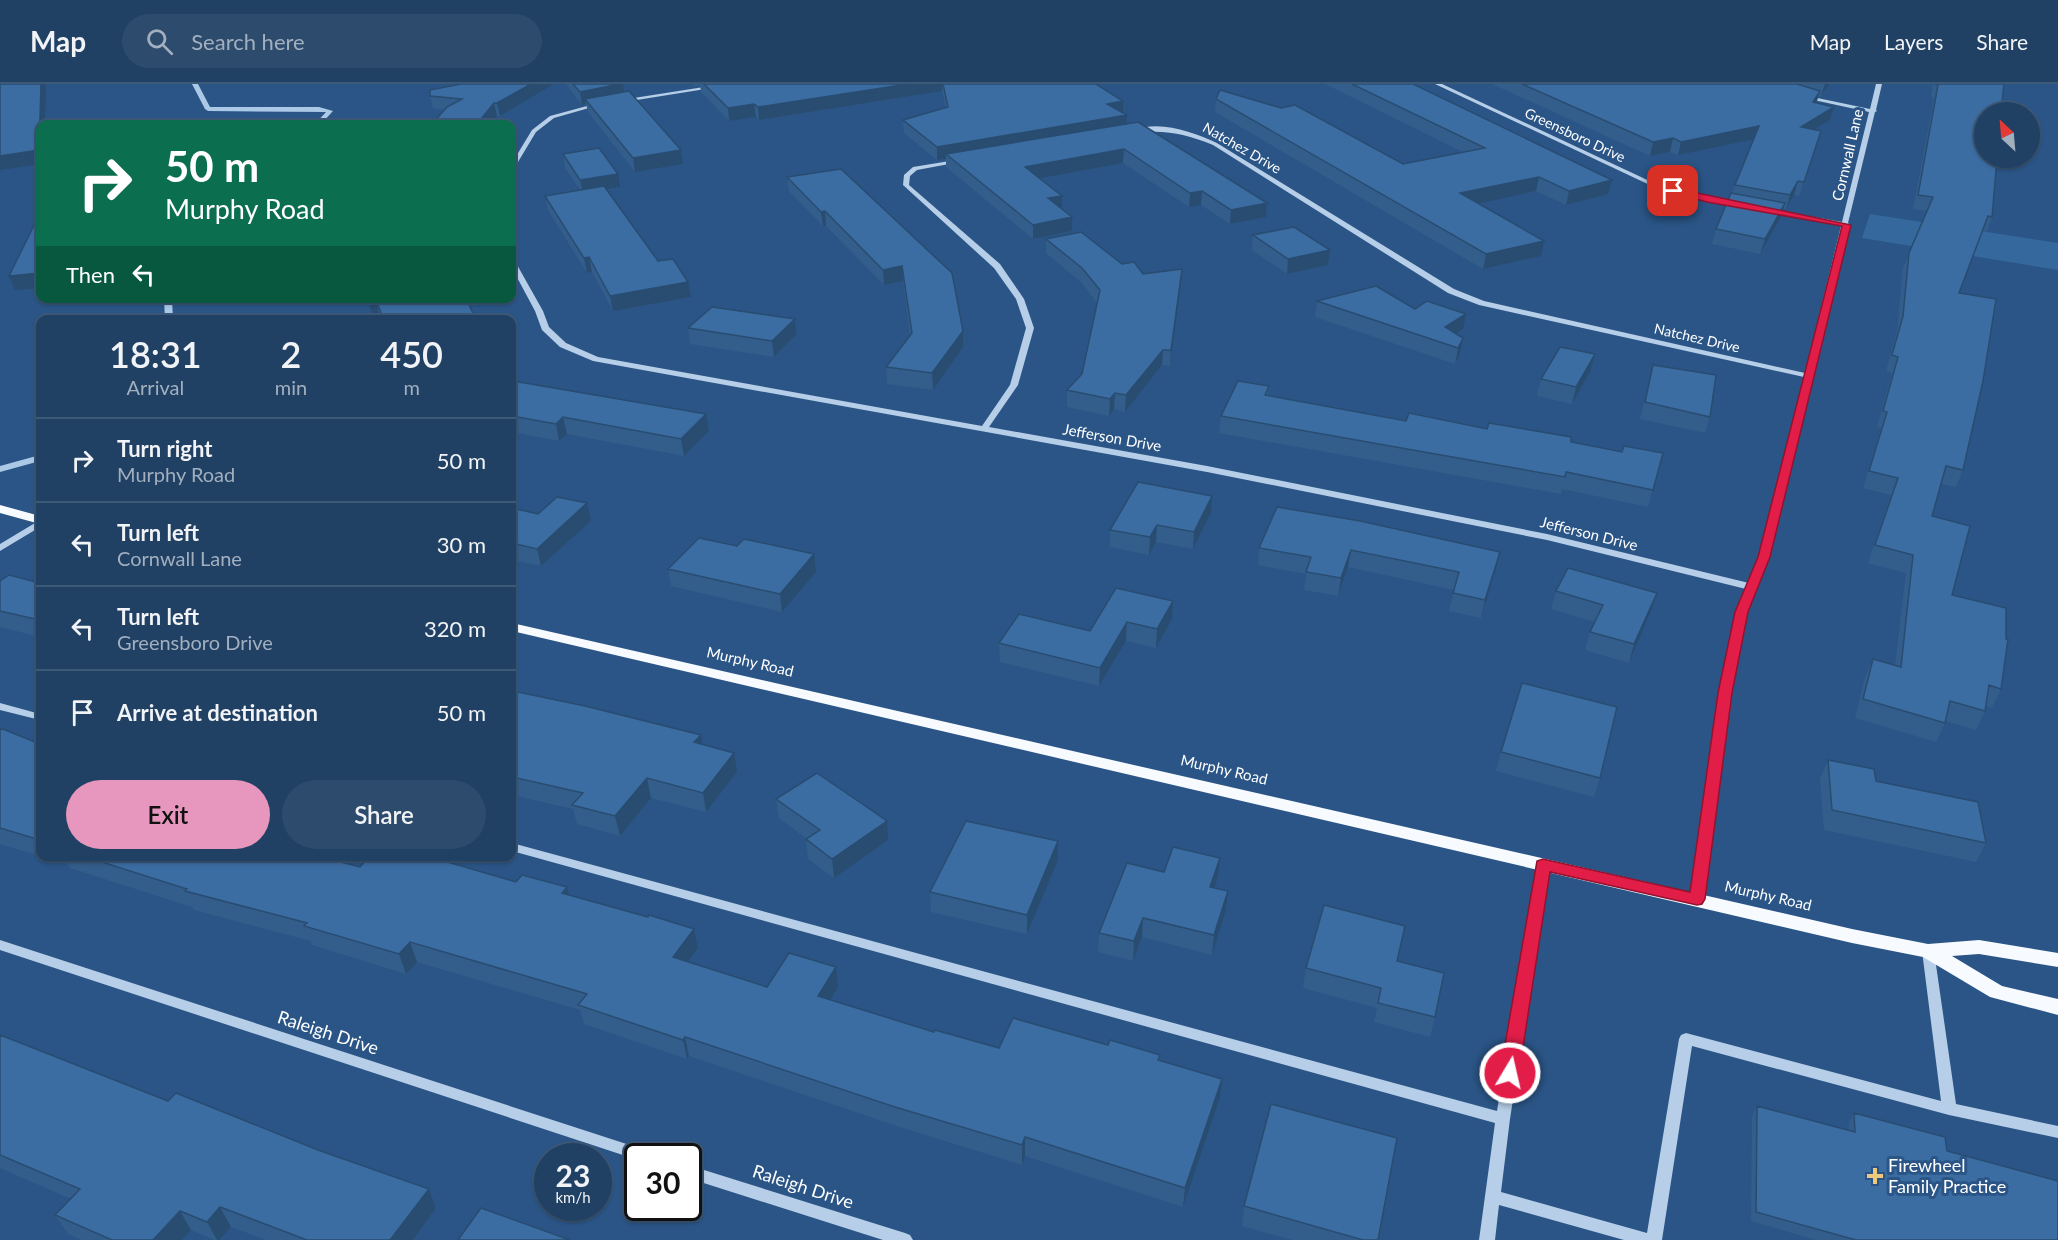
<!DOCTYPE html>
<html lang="en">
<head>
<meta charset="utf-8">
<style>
	body { margin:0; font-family:Lato,sans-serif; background:#2d4b6d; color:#f1f3f6; height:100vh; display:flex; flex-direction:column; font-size:22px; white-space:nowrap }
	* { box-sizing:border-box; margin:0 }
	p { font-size:20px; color:#a2afbf }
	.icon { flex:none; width:33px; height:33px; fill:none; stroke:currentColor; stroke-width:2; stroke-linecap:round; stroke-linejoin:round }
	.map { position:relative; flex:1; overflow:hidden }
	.drawer { position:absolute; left:36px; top:231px; width:480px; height:546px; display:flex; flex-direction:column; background:#204064; border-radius:12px; box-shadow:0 2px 4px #0004,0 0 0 2px #3d5978 }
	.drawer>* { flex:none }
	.top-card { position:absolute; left:36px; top:36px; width:480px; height:183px; border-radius:12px; box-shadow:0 2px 4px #0004,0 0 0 2px #3d5978; background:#0b6e4f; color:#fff; overflow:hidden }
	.needle { width:39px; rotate:334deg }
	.tools { position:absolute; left:1974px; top:18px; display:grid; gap:12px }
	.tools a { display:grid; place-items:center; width:66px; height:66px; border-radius:50%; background:#204064; box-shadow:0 2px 4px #0004,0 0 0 2px #3d5978; font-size:30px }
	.speed { position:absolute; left:534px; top:1059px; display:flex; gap:12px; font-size:30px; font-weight:700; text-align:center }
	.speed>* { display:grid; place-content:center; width:78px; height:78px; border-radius:50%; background:#204064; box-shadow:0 2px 4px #0004,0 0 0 2px #3d5978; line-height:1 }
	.speed small { font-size:15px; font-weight:400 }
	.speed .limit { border:3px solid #111; border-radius:9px; background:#fff; color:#111 }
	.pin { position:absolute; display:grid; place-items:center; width:51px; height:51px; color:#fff; margin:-26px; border-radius:12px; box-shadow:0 3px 9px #0006 }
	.me { position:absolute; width:66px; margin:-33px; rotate:9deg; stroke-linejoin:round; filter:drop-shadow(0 0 4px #0008) }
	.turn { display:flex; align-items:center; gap:21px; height:126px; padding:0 30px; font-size:27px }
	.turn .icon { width:78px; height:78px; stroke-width:2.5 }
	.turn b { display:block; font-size:42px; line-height:51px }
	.then { display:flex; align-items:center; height:57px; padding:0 30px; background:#0003; gap:12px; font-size:22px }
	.eta { display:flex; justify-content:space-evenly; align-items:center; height:102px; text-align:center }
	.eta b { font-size:36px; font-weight:600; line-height:42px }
	.cta { display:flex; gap:12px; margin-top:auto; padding:12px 30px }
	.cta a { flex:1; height:69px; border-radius:36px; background:#e797bd; color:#111; font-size:24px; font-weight:600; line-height:69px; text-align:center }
	.cta a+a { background:#2d4b6d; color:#f1f3f6 }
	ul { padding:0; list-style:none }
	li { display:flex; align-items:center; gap:18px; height:84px; padding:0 30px; border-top:2px solid #3d5978 }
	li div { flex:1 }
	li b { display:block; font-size:22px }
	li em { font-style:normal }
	header { display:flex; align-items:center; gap:36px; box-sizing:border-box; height:84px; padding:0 30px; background:#204064; border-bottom:2px solid #3d5978 }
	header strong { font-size:28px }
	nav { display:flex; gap:33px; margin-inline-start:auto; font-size:21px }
	.search { width:420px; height:54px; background:#2d4b6d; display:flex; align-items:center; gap:15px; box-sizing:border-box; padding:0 21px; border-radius:33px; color:#a2afbf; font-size:22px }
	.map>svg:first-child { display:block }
	.green { fill:#35689d }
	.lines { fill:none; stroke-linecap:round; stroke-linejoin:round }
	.stream { fill:#abc9e7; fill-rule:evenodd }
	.minor { fill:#b6cee7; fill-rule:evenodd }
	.major { fill:#f7fafe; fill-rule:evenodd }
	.wall { fill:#335e8b }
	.shaded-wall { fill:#294c71 }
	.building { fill:#3b6da2; stroke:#294c71; stroke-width:1.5 }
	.route { fill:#e11d48; stroke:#92132f; stroke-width:1.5 }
	.poi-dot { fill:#eec97d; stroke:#2a5586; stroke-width:2 }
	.labels { text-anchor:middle; stroke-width:6; stroke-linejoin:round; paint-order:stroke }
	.far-street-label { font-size:14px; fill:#fff; stroke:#2a5586 }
	.street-label { font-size:15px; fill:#fff; stroke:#2a5586 }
	.near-street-label { font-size:18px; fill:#fff; stroke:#2a5586 }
	.near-poi-label { font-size:18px; fill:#fff; stroke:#2a5586; text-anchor:start }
</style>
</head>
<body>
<header>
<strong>Map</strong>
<div class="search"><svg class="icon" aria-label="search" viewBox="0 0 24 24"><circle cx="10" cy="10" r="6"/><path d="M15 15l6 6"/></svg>Search here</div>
<nav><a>Map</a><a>Layers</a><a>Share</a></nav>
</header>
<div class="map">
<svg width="2058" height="1156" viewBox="0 0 2058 1156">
	<rect width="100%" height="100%" fill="#2a5586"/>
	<path class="green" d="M1870,130L2058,159V186L1862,154Z"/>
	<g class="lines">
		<path class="stream" d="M192,0H198L210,23H319L333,27L321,40H315L326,28L208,27L205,25Z
			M164,214H172L173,236H165Z
			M40,371V377L0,388V382Z"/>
		<path class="minor" d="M723,0H737L624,18L621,16Z
			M1435,0H1442L1658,101L1743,121L1740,123L1654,103Z
			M1876,0H1882L1876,26L1877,27L1875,28L1848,139L1850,141L1848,143L1769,473L1747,528L1730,609L1703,815L1701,818L1697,820L1693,818L1691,815L1720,609L1737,528L1746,505L1547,456L1207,388L593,277L560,263L542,246L535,227L512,184V177L516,179L543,227L549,243L566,259L598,273L982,342L1010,301L1026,244L1016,215L994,184L903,101L904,91L913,83L962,75V77L960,78L917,86L910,92L909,101L1000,180L1024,215L1034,244L1018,301L989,343L1207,382L1547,450L1749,499L1759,473L1804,293L1479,221L1448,209L1213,61C1187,50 1164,45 1136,49L1133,47C1158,35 1193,48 1217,59L1454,205L1484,217L1805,289L1841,142L1767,127L1770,125L1842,138L1869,28L1800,13L1803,11L1870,25Z
			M598,19L603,20L554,34L536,48L515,83L512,85V79L532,46L550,32Z
			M40,436V443L0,467V460Z
			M0,619L40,630V636L0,626Z
			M512,759L1497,1027L1537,781L1539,778H1547L1549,781L1510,1035L1501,1108L1647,1149L1679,955L1681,951L1686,949L1941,1017L1922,867L1923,864L1928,862L1933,864L1934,867L1956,1020L2058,1042V1054L1949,1031L1692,962L1662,1156H1624L1499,1121L1495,1156H1479L1495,1039L512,767Z
			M0,856L645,1066L650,1068L652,1072H638V1076L0,866Z
			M688,1081L905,1149L910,1151L913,1156H883L688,1094Z"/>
		<path class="major" d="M0,421L40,432V440L0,429Z
			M512,539L1852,845L1928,860L1979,856L2058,869V883L1979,870L1952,872L2002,902L2058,915V931L1990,913L1923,873L1852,859L512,547Z"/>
	</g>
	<path class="wall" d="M554,0L500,32H497L490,40H432L445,26L433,24L430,12Z
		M566,0H623L624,8L683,80L635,88L588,28L586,20L582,21Z
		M693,0H1096L1123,17V29L1126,40L1267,119L1266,133L1230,140L1201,121L1189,123L1123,79L1039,94L1062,112V125L1072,133V147L1033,155L946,83V75L937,76L904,49L903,36L946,24L942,7L759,36L756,33L729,37L701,8L700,1L695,2Z
		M1325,0H1413L1608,110L1566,121L1536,107L1478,119L1544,157L1541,172L1483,185L1215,28L1216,15L1403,80L1463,68Z
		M1492,0H1829L1821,12H1819L1816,19L1834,23L1830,36L1814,46L1821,47L1799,112L1794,111L1786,125H1784L1781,133L1760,170L1712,160L1716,145L1732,109L1735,101L1754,55L1678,71L1670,68L1650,72Z
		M1933,0H2004L1992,133L1987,148L1982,147L1959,209L1963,386L1956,403L1941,400L1932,432L1952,511L2001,605L1992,624L1986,622L1985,627L1976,646L1946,637L1936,658L1855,634L1865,593L1873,575L1895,581L1906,489L1868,479L1891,411L1863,404L1881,344L1877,343L1892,289L1886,287L1897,248L1903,184L1927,127L1913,125L1934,14L1931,13Z
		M563,70L620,103L607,106L658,177L691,213L613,227L592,188L587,189L548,126L545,112L580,106L565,84Z
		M841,85L963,247V263L933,306L887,300L886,283L910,251L903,197L884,201L826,142H823L789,107L787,93Z
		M1253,151L1330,166L1328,181L1287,190L1252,166Z
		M1046,155L1122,180L1143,190L1181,200L1170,282L1162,281L1125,328L1114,325L1109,332L1067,323V306L1082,290L1097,219L1082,199L1046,169Z
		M366,214H466L476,236H382L379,229L372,230Z
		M1317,217L1415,225L1463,245L1456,250L1463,254L1460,270L1455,280L1315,233Z
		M688,244L796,251L774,273L690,260Z
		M1595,270L1591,286L1572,320L1537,312L1541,295Z
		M1653,281L1710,333L1705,349L1640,335Z
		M512,293L519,298L709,347L684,372L567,350L559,357L512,348Z
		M1269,302L1268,311L1406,337L1487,345L1571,358L1622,368L1663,369L1648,423L1562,405L1561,410L1219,349L1221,332Z
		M512,424L538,430L591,437L541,482L512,476Z
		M1211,429L1193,465L1156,458L1149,471L1110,463V446Z
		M1259,464L1500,468L1496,485L1481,534L1449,527L1454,506L1348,483L1338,512L1304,506L1306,490L1258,481Z
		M668,485L816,488L782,528L671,502Z
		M0,497L40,499V553L0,543Z
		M1116,504L1172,535L1156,564L1126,557L1099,602L1000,578L999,559L1090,547Z
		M1556,507L1651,527L1629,579L1585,566L1590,548L1595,538L1551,525Z
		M512,609L702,661L737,688L706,728L651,714L620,752L577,740L573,725L512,711Z
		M0,644L40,660V772L0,760Z
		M1501,668L1600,694L1594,713L1496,687Z
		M1828,676L1876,697L1986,759L1976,778L1824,746L1820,695Z
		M776,715L888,756L834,794L808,775L806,755H807L779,734Z
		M1058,757V776L1027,850L931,828L930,808Z
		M43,772H317L360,783L516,798L567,803L569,811L694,845L698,864L688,877L767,903H838L830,916L934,948L999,964L1108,961L1160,971V976L1220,1014L1183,1123L1025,1072L1022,1081L897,1042L689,972L687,975L584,940L580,926L417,878L406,890L312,861L311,857L194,826L192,823L70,784L67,780Z
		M1220,774L1218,793L1214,803L1228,807L1226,826L1212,871L1142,853L1133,877L1098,868L1099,849L1164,788Z
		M1398,877L1435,933L1430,953L1374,938L1377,924L1303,904L1306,884Z
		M0,951L168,1017L318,1066L429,1105L436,1124L413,1156H266L231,1143L219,1156H214L191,1146L182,1156H81L68,1150L55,1131L71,1115L0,1084Z
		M1757,1022L1849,1047V1039L1854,1029L1947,1067L2058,1156H1816L1751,1137L1752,1032Z
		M1244,1122L1378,1156H1292L1242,1142Z"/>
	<path class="shaded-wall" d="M41,0H46L45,40H40V80L0,86V72Z
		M531,0H554L500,32L497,19Z
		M620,0H623L625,12L585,15L586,20L582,21L580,8Z
		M908,0H942V7L759,36L758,23Z
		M1825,0H1829L1821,12Z
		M1820,7L1816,19L1813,18Z
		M1123,17V30L1107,20Z
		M494,19L497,32L490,40H477Z
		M754,20L756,33L729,37L728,24Z
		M1834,23L1830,36L1797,56L1801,43Z
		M1127,31L1126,45L946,70V75L937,76V63Z
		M1759,42L1755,55L1678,71L1681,58Z
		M1673,54L1670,68L1650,72L1653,58Z
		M1124,65L1123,79L1025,97V83Z
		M681,66L683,80L635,88L633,74Z
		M618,90L620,103L583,110L580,96Z
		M1539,93L1536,107L1458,124L1460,109Z
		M1612,96L1608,110L1566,121L1569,107Z
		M1798,97L1794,111L1786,125L1790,111Z
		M1202,107L1201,121L1189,123L1190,109Z
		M1062,112V126L1048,114Z
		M1267,119L1266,133L1230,140L1231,126Z
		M1785,119L1781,133L1760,170L1765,155Z
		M825,127L826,142H823L821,128Z
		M1072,133V147L1033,155V141Z
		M1544,157L1541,172L1483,185L1486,170Z
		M1330,166L1328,181L1287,190L1288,175Z
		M589,173L592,188L587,189L584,174Z
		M902,182L903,197L884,201L883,186Z
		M1182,185L1181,200L1170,282L1171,266Z
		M40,189V204L15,206L9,192Z
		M688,198L691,213L613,227L610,212Z
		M375,214L379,229L372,230L367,215Z
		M1466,230L1463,245L1442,259L1445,243Z
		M795,235L796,251L774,273L772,257Z
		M963,247V263L933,306L932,289Z
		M1463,254L1460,270L1455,280L1458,264Z
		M1163,266L1162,281L1125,328L1126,311Z
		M1595,270L1591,286L1572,320L1576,303Z
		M1115,309L1114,325L1109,332L1110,315Z
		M706,330L709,347L684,372L681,355Z
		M563,333L567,350L559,357L556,340Z
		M1212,412L1211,429L1193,465L1194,448Z
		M587,419L591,437L541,482L537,465Z
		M1157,441L1156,458L1149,471L1150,453Z
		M1351,466L1348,483L1338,512L1341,494Z
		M1500,468L1496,485L1481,534L1485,516Z
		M814,470L816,488L782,528L780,510Z
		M1657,509L1651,527L1629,579L1634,560Z
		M1173,517L1172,535L1156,564L1157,545Z
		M38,534L40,540V546L35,535Z
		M1127,538L1126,557L1099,602L1100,584Z
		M701,651L704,669L694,658Z
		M734,669L737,688L706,728L703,709Z
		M647,694L651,714L620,752L615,732Z
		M887,737L888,756L834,794L832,775Z
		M1058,757V776L1027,850V831Z
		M1220,774L1218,793L1208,822L1210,803Z
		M567,803L572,823L562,809Z
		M1228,807L1226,826L1212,871L1214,851Z
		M1143,834L1142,853L1133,877L1134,857Z
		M694,845L698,864L677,892L673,873Z
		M410,858L417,878L406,890L399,870Z
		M836,883L838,903L821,932L818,912Z
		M685,953L689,972L687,975L683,956Z
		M1222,995L1220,1014L1183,1123L1185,1104Z
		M1025,1053V1072L1022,1081V1061Z
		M429,1105L436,1124L413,1156H390Z
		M220,1123L231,1143L219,1156H217L207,1138Z
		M180,1127L191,1146L182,1156H153Z"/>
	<path class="building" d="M0,0H41L39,66L0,72Z
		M461,0H531L497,19H494L477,40H432L447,23L462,15L430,12V6Z
		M573,0H620L580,8Z
		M704,0H908L758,23L754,20L728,24Z
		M943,0H1096L1123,17L1107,20L1127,31L937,63L903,36L948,23Z
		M1352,0H1413L1612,96L1569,107L1539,93L1460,109L1544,157L1486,170L1216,15L1220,6L1281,24L1295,21L1403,80L1485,64Z
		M1522,0H1797L1820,7L1813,18L1834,23L1801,43L1821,47L1804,98L1798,97L1790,111L1735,101L1759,42L1681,58L1673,54L1653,58Z
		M1935,0H2004L2001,28H1984V74H1997L1992,133L1988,132L1959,209L1996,215L1983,297L1963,386L1946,382L1932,432L1970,442L1952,511L2006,524V555H2008L2001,605L1989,601L1985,627L1950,617L1945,639L1863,615L1873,575L1901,583L1913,471L1875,461L1898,394L1869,387L1887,328L1883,327L1898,273L1892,271L1903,232L1909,169L1933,113L1918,111L1938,1Z
		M629,7L681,66L633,74L585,15Z
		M1138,38L1267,119L1231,126L1202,107L1190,109L1124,65L1025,83L1062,112L1048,114L1072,133L1033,141L946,70Z
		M599,64L618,90L580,96L563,70Z
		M841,85L952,189L963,247L932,289L886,283L912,249L902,182L883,186L825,127L821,128L787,93Z
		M40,101V189L9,192L40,129Z
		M604,102L658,177L673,175L688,198L610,212L589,173L584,174L545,112Z
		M1731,109L1785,119L1765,155L1716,145Z
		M1294,143L1330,166L1288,175L1253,151Z
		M1081,148L1122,180L1134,178L1143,190L1182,185L1171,266H1163L1126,311L1115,309L1110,315L1067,306L1082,290L1100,206L1082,184L1046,155Z
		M1376,202L1415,225L1427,217L1466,230L1445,243L1463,254L1458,264L1317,217Z
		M375,214H466L476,236H384Z
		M712,223L795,235L772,257L688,244Z
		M1560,263L1595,270L1576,303L1541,295Z
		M1653,281L1716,291L1710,333L1645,318Z
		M512,293L519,298L706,330L681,355L563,333L556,340L512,332Z
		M1238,297L1269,302L1265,311L1406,337L1409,329L1487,345L1489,339L1571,353V358L1622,368L1624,362L1663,369L1653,406L1566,388L1565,393L1221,332Z
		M1138,398L1212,412L1194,448L1157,441L1150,453L1110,446Z
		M557,413L587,419L537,465L512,459V424L538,430Z
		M1277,423L1360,437L1500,468L1485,516L1453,509L1459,488L1351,466L1341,494L1306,488L1311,473L1259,464Z
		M699,454L737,462L744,455L814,470L780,510L668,485Z
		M1568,484L1657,509L1634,560L1590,548L1603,521L1556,507Z
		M9,491L40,499V534H38L35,535L0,527V497Z
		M1116,504L1173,517L1157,545L1127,538L1100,584L999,559L1019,530L1090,547Z
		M1522,599L1617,623L1600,694L1501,668Z
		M513,607L585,622L701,651L694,658L734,669L703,709L647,694L615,732L572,721L583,709L512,693V609Z
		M0,644L40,660V756L0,744Z
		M1828,676L1874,685L1876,697L1978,718L1986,759L1832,726Z
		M817,689L887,737L832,775L806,755L820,746L776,715Z
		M966,737L1058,757L1027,831L930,808Z
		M1173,763L1220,774L1210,803L1228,807L1214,851L1143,834L1134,857L1099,849L1127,779L1164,788Z
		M83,772H317L360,783L370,772H427L516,798L522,791L567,803L562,809L648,833L649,831L694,845L673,873L767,903L789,869L836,883L818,912L934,948L935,946L999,964L1013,934L1108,961L1110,956L1160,971L1158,976L1222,995L1185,1104L1025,1053L1022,1061L895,1023L685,953L683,956L578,921L587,910L410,858L399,870L304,842L307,839L185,807L187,805Z
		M1324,821L1405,842L1397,877L1444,889L1435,933L1378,919L1381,904L1306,884Z
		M0,951L168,1017L176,1009L318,1066L429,1105L390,1156H307L220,1123L207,1138L180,1127L153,1156H112L55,1131L80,1105L0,1071Z
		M1271,1020L1397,1054L1378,1156H1363L1244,1122Z
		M1757,1022L1855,1048L1854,1029L1945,1053L1947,1067L2058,1097V1156H1856L1756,1128Z
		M481,1124L570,1156H458Z"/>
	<path class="route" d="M1673,104L1851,141L1770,473L1748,528L1732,609L1705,815L1702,820L1697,821L1550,788L1519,989L1516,994L1510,996L1503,994L1500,989L1537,777L1543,775L1690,808L1718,609L1735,528L1758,473L1842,142L1707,118L1670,108L1669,107Z"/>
	<path class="poi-dot" d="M1872 1083h6v6h6v6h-6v6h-6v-6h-6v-6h6z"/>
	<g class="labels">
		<g class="far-street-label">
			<text transform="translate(1575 51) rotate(25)" y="5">Greensboro Drive</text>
			<text transform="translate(1242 64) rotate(30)" y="5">Natchez Drive</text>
			<text transform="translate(1697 254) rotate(13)" y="5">Natchez Drive</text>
		</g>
		<g class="street-label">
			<text transform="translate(1848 71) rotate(-77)" y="5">Cornwall Lane</text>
			<text transform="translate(1112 354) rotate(10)" y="5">Jefferson Drive</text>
			<text transform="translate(1589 450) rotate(14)" y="5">Jefferson Drive</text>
			<text transform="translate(750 578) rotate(13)" y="5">Murphy Road</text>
			<text transform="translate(1224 686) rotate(13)" y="5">Murphy Road</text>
			<text transform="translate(1768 812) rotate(13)" y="5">Murphy Road</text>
		</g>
		<g class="near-street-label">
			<text transform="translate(328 949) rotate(18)" y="6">Raleigh Drive</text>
			<text transform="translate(803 1103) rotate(18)" y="6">Raleigh Drive</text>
		</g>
		<g class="near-poi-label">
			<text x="1888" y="1088">Firewheel<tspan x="1888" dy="21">Family Practice</tspan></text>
		</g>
	</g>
</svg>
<div class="tools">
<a><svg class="needle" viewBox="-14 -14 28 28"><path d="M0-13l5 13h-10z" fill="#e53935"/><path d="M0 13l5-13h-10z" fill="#a2afbf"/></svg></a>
</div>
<div class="speed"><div>23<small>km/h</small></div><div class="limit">30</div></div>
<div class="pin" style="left:1673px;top:107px;background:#d93025"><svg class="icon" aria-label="arrive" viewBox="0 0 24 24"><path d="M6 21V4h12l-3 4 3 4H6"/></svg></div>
<svg class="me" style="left:1510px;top:989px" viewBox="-20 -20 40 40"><circle r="17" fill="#e11d48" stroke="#fff" stroke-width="3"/><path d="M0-11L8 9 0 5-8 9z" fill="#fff"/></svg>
<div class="top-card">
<div class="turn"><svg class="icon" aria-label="right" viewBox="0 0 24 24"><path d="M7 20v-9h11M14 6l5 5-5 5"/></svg><div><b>50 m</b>Murphy Road</div></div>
<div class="then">Then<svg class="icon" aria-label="left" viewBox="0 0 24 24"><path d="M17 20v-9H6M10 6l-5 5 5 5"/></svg></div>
</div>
<section class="drawer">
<div class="eta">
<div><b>18:31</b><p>Arrival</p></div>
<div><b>2</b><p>min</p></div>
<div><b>450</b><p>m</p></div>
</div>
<ul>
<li><svg class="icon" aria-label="right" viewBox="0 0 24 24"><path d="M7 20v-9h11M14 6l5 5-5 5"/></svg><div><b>Turn right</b><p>Murphy Road</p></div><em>50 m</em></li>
<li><svg class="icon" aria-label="left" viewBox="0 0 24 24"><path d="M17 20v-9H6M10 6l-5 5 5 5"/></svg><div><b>Turn left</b><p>Cornwall Lane</p></div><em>30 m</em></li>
<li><svg class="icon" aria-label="left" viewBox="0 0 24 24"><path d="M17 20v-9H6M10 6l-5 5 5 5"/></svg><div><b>Turn left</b><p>Greensboro Drive</p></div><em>320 m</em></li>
<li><svg class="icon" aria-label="arrive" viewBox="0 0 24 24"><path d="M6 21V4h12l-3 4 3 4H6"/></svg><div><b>Arrive at destination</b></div><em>50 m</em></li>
</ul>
<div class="cta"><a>Exit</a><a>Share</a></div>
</section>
</div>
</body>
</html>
